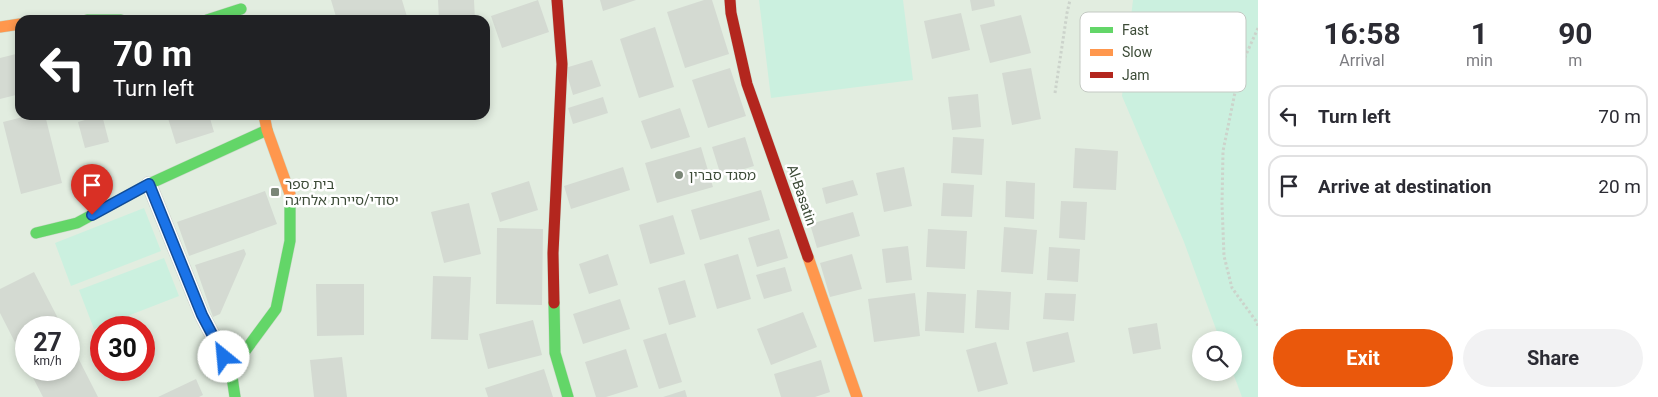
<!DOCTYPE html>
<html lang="en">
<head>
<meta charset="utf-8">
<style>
	body { margin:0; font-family:Roboto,"Noto Sans Hebrew",sans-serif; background:#f2f2f3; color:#2b2b33; height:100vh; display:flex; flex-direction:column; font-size:19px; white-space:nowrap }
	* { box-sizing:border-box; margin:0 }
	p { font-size:16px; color:#7c7c81 }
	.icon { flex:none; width:28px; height:28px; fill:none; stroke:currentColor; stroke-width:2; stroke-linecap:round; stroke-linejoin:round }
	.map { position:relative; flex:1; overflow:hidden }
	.side { display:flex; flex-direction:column; background:#fff; width:400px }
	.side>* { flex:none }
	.guide { position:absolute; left:15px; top:15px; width:475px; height:105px; border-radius:15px; box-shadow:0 2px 8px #0003; background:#202124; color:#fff; overflow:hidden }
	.controls { position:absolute; left:1192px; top:331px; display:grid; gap:10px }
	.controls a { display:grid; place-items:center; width:50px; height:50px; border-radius:50%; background:#fff; box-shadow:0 2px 8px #0003; font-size:25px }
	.speed { position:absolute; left:15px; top:316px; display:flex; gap:10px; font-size:25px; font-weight:700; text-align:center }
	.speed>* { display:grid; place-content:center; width:65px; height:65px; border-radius:50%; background:#fff; box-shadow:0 2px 8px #0003; line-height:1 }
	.speed small { font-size:12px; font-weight:400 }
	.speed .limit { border:8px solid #d22; background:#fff; color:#111 }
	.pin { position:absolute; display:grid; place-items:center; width:42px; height:42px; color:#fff; margin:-51px -21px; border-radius:50% 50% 50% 0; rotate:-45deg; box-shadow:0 0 5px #0007 }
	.pin .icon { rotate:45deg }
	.me { position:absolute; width:55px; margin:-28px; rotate:332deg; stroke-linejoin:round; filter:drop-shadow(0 0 4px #0008) }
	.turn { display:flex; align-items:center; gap:18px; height:105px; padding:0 15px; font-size:22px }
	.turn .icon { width:65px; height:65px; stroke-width:2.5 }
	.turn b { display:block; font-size:35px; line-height:42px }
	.eta { display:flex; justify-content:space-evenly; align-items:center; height:85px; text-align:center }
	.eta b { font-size:30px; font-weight:700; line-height:35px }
	.primary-button { display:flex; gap:10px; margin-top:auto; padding:10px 15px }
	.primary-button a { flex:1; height:58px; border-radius:30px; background:#ea580c; color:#fff; font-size:20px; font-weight:700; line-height:58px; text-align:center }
	.primary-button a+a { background:#f2f2f3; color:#2b2b33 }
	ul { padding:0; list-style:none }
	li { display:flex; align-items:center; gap:15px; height:62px; margin:0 10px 8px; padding:0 5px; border:2px solid #e1e1e2; border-radius:15px }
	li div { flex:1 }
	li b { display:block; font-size:19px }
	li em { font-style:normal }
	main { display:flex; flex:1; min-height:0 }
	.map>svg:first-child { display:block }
	.residential { fill:#e2ede0; fill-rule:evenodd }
	.green { fill:#cbf0df }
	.building { fill:#d4dad2 }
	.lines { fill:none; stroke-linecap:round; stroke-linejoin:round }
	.street-casing { stroke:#cad0c9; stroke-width:16 }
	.fast-casing { stroke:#c9d7c7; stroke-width:12 }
	.slow-casing { stroke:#c9d7c7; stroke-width:12 }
	.jam-casing { stroke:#c9d7c7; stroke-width:12 }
	.path { stroke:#ccd3cb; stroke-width:3; stroke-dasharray:2.5 2.5; stroke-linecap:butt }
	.street { stroke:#fcfdfc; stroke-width:15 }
	.fast { stroke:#63d668; stroke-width:11 }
	.slow { stroke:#ff974d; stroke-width:11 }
	.jam { stroke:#b3261e; stroke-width:11 }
	.route-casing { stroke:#114b97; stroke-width:12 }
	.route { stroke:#1a73e8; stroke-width:9 }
	.poi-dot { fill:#7a8677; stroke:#fff; stroke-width:2 }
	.labels { text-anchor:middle; stroke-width:5; stroke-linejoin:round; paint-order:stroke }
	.poi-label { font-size:14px; fill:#3c4b37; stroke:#fff; text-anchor:start }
	.street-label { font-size:14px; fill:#3c4b37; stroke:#fff }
	.key { fill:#fff; stroke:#c4c9c3; stroke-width:1 }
	.key-label { font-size:14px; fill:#3c4b37 }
</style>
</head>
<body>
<main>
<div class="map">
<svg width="1258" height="397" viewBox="0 0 1258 397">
	<rect width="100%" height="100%" fill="#eef3ed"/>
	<path class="residential" d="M0,0H1136L1221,307L1255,397H0ZM20,20H485V115H20ZM26,328H69V370H26ZM101,328H144V370H101ZM1201,340H1234V372H1201Z"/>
	<path class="green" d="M759,0H903L913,80L771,98Z
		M1133,0H1258V397H1242L1233,373L1234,372V340H1220L1184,242L1122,96Z
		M144,208L161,251L71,286L55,243Z
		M164,258L179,296L94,329L79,290Z"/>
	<path class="building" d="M331,0H402L408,20H337Z
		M438,0H474L475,20H439Z
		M538,0L549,32L502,48L491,16Z
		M600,0H636L603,11Z
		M704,0H712L729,54L685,68L667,12Z
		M970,0H994L995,6L972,11Z
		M961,13L970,50L932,59L924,21Z
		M1021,15L1031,53L990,63L980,25Z
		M655,27L674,87L639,98L620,39Z
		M20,53V94L0,99V58Z
		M592,60L601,86L573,95L565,68Z
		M730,68L746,116L708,128L692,80Z
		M1031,68L1041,119L1012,125L1002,73Z
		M978,94L981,127L952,130L948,97Z
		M603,97L608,113L573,124L568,108Z
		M680,108L690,137L651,149L641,121Z
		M31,115H45L62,183L21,194L3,122Z
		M102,115L109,142L85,148L78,122Z
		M167,115H209L214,132L176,144Z
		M745,137L754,166L721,176L712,147Z
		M953,137L984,139L982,175L951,173Z
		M701,147L713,187L657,203L645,163Z
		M1075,148L1118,151L1116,190L1073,188Z
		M623,167L630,190L571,209L564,186Z
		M904,167L912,206L884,212L876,173Z
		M853,180L858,195L826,204L822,188Z
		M529,181L538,210L500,222L491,193Z
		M1006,181L1035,183L1034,219L1005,217Z
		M943,183L974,185L972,217L941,216Z
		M761,190L770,220L700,240L691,210Z
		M265,191L277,224L189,256L177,222Z
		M1061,201L1087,202L1085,240L1059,238Z
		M469,203L481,254L444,263L431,212Z
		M853,212L860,236L817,248L810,224Z
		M673,215L685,254L650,264L639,225Z
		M1004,227L1037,230L1033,274L1001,272Z
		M497,228L543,229L542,305L496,304Z
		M779,229L788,258L757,267L748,238Z
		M928,229L967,231L965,269L926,267Z
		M908,246L912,280L886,283L882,249Z
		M1049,247L1080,249L1078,282L1047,280Z
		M244,249L246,254L220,314L213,317L195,265Z
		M608,254L618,285L589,294L579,264Z
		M738,254L751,299L717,309L704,264Z
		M852,254L862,289L830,297L820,263Z
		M785,267L792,291L764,299L756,275Z
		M34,272L63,328H26V364L0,313V289Z
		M433,276L471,277L468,340L431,339Z
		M685,280L696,317L669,325L658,288Z
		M316,284H364V335L317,336Z
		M977,290L1011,292L1009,330L975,328Z
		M927,292L966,294L964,333L925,331Z
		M915,293L920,336L874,342L868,299Z
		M1045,293L1076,294L1074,321L1043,319Z
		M620,299L630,329L583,344L573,314Z
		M803,312L817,347L771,365L757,329Z
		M533,320L542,355L488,369L479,334Z
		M1157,323L1161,349L1133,354L1128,328Z
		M1068,332L1075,362L1033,372L1026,342Z
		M666,333L682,382L659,389L643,340Z
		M69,340L98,397H43L29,370H69Z
		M996,342L1008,384L978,392L966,350Z
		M626,349L638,387L606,397H596L585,362Z
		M342,357L347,397H314L310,360Z
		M821,360L830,392L815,397H781L774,374Z
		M544,369L553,397H488L485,388Z
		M196,379L203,395L199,397H158Z
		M685,390L687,397H663Z"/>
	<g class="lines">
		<g class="street-casing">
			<path id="street" d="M149,184L202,315L231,370"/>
		</g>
		<g class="fast-casing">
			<path id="fast" d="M87,20H121
				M207,20L241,9
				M36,233L77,223L149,184L267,130
				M554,303L555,353L568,397
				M235,397L231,370L276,309L290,241V201"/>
		</g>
		<g class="slow-casing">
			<path id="slow" d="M0,27L20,24
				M264,115L267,130L290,194V201
				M808,257L857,397"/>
		</g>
		<g class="jam-casing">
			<path id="jam" d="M730,0L731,13L747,84L808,257
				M554,303L553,253L562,64L557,0"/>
		</g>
		<path class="path" d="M1258,28L1240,68L1223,151L1222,204L1224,256L1232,288L1256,321L1258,326
			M1055,93L1067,13L1070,0"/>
		<use href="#street" class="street"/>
		<use href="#fast" class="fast"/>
		<use href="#slow" class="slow"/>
		<use href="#jam" class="jam"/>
	</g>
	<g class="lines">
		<g class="route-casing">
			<path id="route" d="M92,215L149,184L202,315L224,357"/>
		</g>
		<use href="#route" class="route"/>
	</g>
	<g class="poi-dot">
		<circle cx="679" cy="175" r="5"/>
		<rect x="270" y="187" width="10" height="10" rx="2.5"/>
	</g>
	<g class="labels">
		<g class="poi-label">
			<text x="689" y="180">מסגד סברין</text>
			<text x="285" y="189">בית ספר<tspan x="285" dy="16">יסודי/סיירת אלח׳גה</tspan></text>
		</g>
		<g class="street-label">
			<text transform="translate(802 195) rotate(71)" y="5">Al-Basatin</text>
		</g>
	</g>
	<rect x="1080" y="12" width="166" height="80" rx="8" class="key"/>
	<rect x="1090" y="27" width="23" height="6" fill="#63d668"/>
	<rect x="1090" y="49" width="23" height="7" fill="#ff974d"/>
	<rect x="1090" y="72" width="23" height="6" fill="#b3261e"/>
	<g class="key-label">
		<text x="1122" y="35">Fast</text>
		<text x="1122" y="57">Slow</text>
		<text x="1122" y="80">Jam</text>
	</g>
</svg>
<div class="controls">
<a><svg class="icon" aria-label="search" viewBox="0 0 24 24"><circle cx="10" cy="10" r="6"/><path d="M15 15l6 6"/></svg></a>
</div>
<div class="speed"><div>27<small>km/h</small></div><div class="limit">30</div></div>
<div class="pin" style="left:92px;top:215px;background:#d93025"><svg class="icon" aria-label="arrive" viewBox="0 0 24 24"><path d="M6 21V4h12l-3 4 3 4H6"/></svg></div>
<svg class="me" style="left:224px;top:357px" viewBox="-20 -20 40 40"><circle r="19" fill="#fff"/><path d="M0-13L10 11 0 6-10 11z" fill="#1a73e8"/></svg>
<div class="guide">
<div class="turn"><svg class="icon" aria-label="left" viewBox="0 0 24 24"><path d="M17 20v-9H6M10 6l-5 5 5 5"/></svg><div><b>70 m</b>Turn left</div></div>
</div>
</div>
<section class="side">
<div class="eta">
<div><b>16:58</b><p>Arrival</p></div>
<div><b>1</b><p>min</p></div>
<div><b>90</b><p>m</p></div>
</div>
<ul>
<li><svg class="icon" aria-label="left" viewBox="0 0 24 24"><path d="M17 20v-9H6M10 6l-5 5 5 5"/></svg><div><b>Turn left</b></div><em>70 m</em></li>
<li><svg class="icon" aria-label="arrive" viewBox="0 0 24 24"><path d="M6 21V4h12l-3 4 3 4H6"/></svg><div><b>Arrive at destination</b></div><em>20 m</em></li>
</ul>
<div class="primary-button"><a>Exit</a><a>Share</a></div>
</section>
</main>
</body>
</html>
